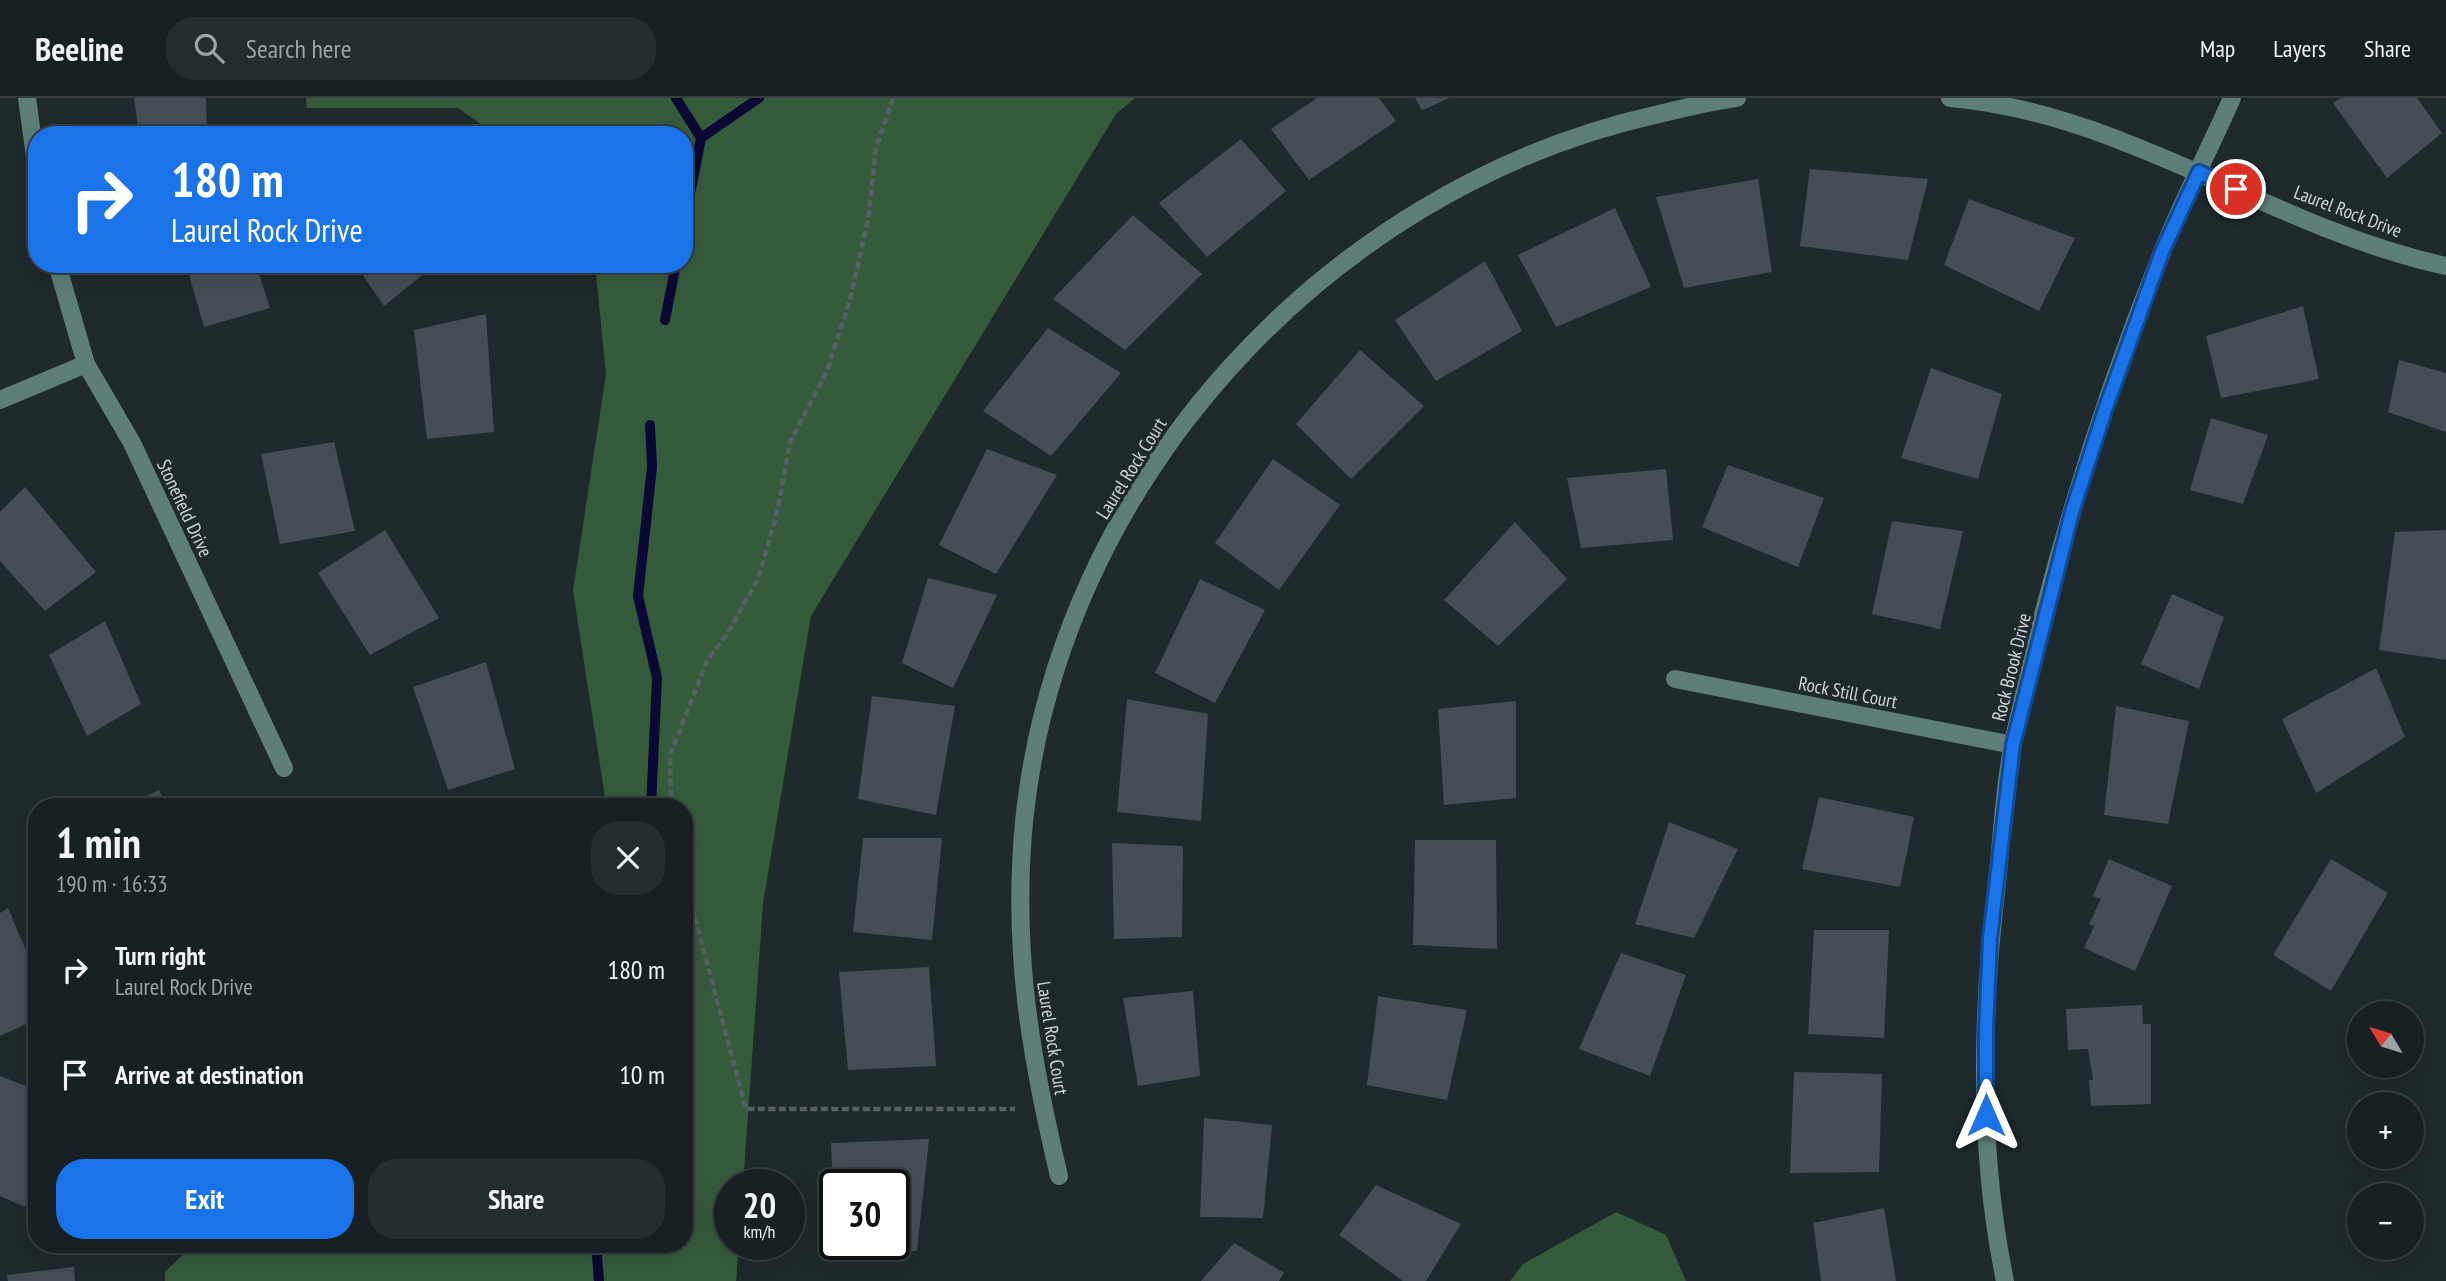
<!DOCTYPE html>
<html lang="en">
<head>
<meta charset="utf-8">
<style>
	body { margin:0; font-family:"PT Sans Narrow",sans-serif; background:#242d2f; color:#f1f3f6; height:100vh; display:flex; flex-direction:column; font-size:26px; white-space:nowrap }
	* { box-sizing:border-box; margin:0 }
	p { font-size:23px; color:#9ea3a5 }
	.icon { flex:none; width:38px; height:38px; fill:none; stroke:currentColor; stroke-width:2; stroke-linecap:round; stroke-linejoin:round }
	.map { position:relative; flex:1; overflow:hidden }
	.side { position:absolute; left:28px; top:700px; width:665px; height:455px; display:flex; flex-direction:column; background:#172022; border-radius:28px; box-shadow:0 7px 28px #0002,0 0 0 2px #363e40 }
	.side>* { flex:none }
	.guide { position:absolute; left:28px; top:28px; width:665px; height:147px; border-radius:28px; box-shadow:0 7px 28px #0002,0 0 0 2px #363e40; background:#1a73e8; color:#fff; overflow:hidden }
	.needle { width:46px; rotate:308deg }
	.fabs { position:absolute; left:2347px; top:903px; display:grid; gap:14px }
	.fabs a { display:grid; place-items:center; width:77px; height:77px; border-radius:50%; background:#172022; box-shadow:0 7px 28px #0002,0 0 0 2px #363e40; font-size:35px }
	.speed { position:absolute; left:714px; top:1071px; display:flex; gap:14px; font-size:35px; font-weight:700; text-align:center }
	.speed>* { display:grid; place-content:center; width:91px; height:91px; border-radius:50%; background:#172022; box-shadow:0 7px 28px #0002,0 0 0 2px #363e40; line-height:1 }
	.speed small { font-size:18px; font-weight:400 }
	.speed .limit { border:4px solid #111; border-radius:10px; background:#fff; color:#111 }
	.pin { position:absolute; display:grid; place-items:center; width:60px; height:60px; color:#fff; margin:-30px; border:4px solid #fff; border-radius:50%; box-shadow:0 2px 7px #0007 }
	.me { position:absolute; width:77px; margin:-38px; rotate:0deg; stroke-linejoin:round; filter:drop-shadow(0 0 5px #0008) }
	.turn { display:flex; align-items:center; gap:24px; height:147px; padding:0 28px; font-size:32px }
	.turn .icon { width:91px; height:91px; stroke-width:2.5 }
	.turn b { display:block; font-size:49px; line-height:60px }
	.round { display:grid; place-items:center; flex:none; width:74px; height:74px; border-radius:28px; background:#242d2f }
	.headline { display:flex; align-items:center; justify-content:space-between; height:119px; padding:0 28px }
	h1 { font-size:42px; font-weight:600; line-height:52px }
	.action { display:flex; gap:14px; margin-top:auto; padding:14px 28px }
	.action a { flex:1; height:80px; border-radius:28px; background:#1a73e8; color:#fff; font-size:28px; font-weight:600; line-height:80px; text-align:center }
	.action a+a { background:#242d2f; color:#f1f3f6 }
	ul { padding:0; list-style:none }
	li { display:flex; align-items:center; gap:21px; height:105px; padding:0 28px }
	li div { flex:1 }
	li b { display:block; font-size:26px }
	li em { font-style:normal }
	header { display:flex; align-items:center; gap:42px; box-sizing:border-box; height:98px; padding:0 35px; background:#172022; border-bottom:2px solid #363e40 }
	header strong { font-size:33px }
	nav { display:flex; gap:38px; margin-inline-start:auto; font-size:24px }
	.search { width:490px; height:63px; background:#242d2f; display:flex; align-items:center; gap:18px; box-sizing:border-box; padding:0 24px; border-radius:28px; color:#9ea3a5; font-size:26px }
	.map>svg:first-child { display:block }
	.green { fill:#365b3b }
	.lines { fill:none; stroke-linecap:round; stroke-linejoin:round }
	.stream { stroke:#0b0a35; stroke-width:10 }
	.building { fill:#454e55 }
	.path { stroke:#566063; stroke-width:4.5; stroke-dasharray:7 3.5; stroke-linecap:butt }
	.minor { stroke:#5f7e77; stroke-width:18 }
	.route-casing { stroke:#114b97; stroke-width:18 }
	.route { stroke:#1a73e8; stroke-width:12 }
	.labels { text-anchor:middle; stroke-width:7; stroke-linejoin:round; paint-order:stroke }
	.street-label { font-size:19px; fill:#cfd6d8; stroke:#1f2a2d }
</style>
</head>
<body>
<header>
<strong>Beeline</strong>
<div class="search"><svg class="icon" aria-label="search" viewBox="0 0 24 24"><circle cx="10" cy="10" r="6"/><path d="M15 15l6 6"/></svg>Search here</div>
<nav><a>Map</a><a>Layers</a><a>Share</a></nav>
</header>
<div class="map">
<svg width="2446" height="1183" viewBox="0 0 2446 1183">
	<rect width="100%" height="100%" fill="#1f2a2d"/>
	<path class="green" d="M306,0H1135L1116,16L811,518L763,806L743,1087H730V1146H739L736,1183H165V1174L194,1146H684V709H601L605,699L573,493L606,276L595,166H684V37H496L458,10H307Z
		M1616,1114L1666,1137L1686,1183H1510L1523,1166Z"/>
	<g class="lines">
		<path class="stream" d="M676,0L701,40L684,126
			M701,40L759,0
			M665,222L676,166
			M650,327L652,369L638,498L657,580L651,709
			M596,1146L599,1183"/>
	</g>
	<path class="building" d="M134,0H206L207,37H139Z
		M1317,0H1379L1396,23L1309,82L1271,31Z
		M1415,0H1450L1422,12Z
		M2341,0H2417L2442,35L2387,80L2333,5Z
		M1241,41L1286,93L1207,159L1159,105Z
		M1810,71L1928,81L1908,162L1800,148Z
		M1758,81L1772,174L1684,190L1656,99Z
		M1969,101L2075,140L2039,213L1944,167Z
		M1615,110L1651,189L1556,229L1518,157Z
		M1133,117L1202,176L1125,252L1053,201Z
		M1485,163L1522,233L1436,283L1395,222Z
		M186,166H256L270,210L204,229Z
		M355,166H436L384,208Z
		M2303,208L2319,281L2221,300L2206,238Z
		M486,216L494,334L427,341L414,232Z
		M1048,230L1121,275L1051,358L983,313Z
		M1360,252L1424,308L1351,381L1296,326Z
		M2399,262L2446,275V334L2388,314Z
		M1931,270L2002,296L1978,381L1901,360Z
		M2211,320L2268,337L2243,406L2190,392Z
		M334,344L355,433L280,446L261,356Z
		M987,351L1057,377L996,476L939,447Z
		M1273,361L1340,407L1279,492L1215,445Z
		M1728,367L1824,400L1798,469L1702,429Z
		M1666,371L1673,442L1581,450L1567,380Z
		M25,389L96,474L45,513L0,463V414Z
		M1892,423L1963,433L1940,531L1872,516Z
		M1515,424L1567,481L1498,548L1444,502Z
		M385,432L439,520L370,557L318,475Z
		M2446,432V562L2379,552L2395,434Z
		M928,480L997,497L953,590L902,565Z
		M1200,481L1265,512L1215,605L1155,575Z
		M2172,496L2224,519L2199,591L2141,566Z
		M105,523L141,606L87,638L49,557Z
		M486,564L515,671L448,692L413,589Z
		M2376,570L2405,639L2316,695L2282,621Z
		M872,598L955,608L936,717L858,701Z
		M1127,601L1208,616L1201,723L1117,714Z
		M1516,603V700L1444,707L1438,611Z
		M2116,608L2189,623L2168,726L2104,717Z
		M159,692L166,709H123Z
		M1819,699L1914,719L1900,789L1802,771Z
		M1669,724L1738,751L1694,840L1635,826Z
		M863,740H942L932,842L853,834Z
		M1415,742H1496L1497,851L1413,847Z
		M1112,745L1183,748L1182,839L1114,841Z
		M2109,761L2172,788L2135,873L2084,850L2094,828L2089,826L2101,801L2093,798Z
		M2331,761L2388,795L2331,893L2273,857Z
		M8,810L37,878V921L0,938V815Z
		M1814,832H1889L1884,940L1808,936Z
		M1621,855L1686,877L1650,978L1579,951Z
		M929,869L936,968L848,972L839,874Z
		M1193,893L1200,978L1138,988L1123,900Z
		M1378,898L1467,912L1447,1002L1367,987Z
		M2142,907L2143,926H2151V1006L2091,1008L2089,982H2093L2088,951L2068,952L2066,911Z
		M1794,974L1882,976L1879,1074L1790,1075Z
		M0,978L37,992V1080L25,1109L0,1098Z
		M1204,1020L1272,1027L1263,1120L1200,1119Z
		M929,1041L917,1153L836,1152V1146H894V1087H833L831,1045Z
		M1376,1087L1461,1126L1426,1183H1403L1339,1137Z
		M1884,1110L1896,1183H1821L1813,1125Z
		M1234,1145L1284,1175L1279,1183H1201Z
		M74,1169L75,1183H8L7,1177Z"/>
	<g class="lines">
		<path class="path" d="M671,709L670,657L707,563L727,536L758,481L776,419L790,344L827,273L851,198L868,122L876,50L893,0
			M684,779L746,1011H1015"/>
		<path class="minor" d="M27,0L37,73
			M1950,0C2127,15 2274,131 2446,168
			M57,166L86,266L132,345L284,670
			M0,302L86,266
			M1675,581L2013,647
			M1059,1078C1030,956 1012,851 1024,724C1058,384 1327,89 1659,16C1685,10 1711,3 1737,0
			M2005,1183C1978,1053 1981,916 1997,785C2002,739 2004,690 2013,645C2048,479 2098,314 2161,157C2182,104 2209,52 2232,0"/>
	</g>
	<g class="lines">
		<g class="route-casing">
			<path id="route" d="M1986,1017V932L1990,840L2013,647L2072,414L2105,312L2162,154L2199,74L2236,91"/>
		</g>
		<use href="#route" class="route"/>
	</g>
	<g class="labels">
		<g class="street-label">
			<text transform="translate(2348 113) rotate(21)" y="7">Laurel Rock Drive</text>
			<text transform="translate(1131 370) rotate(-58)" y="7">Laurel Rock Court</text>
			<text transform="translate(185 410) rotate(65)" y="7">Stonefield Drive</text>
			<text transform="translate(2011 569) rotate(-76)" y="7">Rock Brook Drive</text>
			<text transform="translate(1848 594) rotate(11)" y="7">Rock Still Court</text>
			<text transform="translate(1053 940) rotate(81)" y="7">Laurel Rock Court</text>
		</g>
	</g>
</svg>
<div class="fabs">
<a><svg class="needle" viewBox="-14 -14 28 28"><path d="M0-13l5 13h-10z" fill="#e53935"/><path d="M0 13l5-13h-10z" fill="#9ea3a5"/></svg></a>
<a>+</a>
<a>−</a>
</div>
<div class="speed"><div>20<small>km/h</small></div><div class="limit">30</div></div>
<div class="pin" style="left:2236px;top:91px;background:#d93025"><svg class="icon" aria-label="arrive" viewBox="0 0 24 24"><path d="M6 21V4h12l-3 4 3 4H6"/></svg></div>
<svg class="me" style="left:1986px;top:1017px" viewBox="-20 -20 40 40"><path d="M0-17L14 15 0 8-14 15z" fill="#1a73e8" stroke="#fff" stroke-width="4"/></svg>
<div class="guide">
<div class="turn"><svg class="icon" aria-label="right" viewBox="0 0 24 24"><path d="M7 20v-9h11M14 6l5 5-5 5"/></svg><div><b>180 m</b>Laurel Rock Drive</div></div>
</div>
<section class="side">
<div class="headline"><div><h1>1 min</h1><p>190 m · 16:33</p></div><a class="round"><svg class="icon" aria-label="close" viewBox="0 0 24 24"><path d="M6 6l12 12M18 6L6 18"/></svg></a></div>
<ul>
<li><svg class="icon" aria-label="right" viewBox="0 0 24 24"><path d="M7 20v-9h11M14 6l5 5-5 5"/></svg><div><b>Turn right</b><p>Laurel Rock Drive</p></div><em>180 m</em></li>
<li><svg class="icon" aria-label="arrive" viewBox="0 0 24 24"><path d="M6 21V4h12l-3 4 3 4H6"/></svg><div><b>Arrive at destination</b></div><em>10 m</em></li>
</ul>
<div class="action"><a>Exit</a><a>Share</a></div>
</section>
</div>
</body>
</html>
